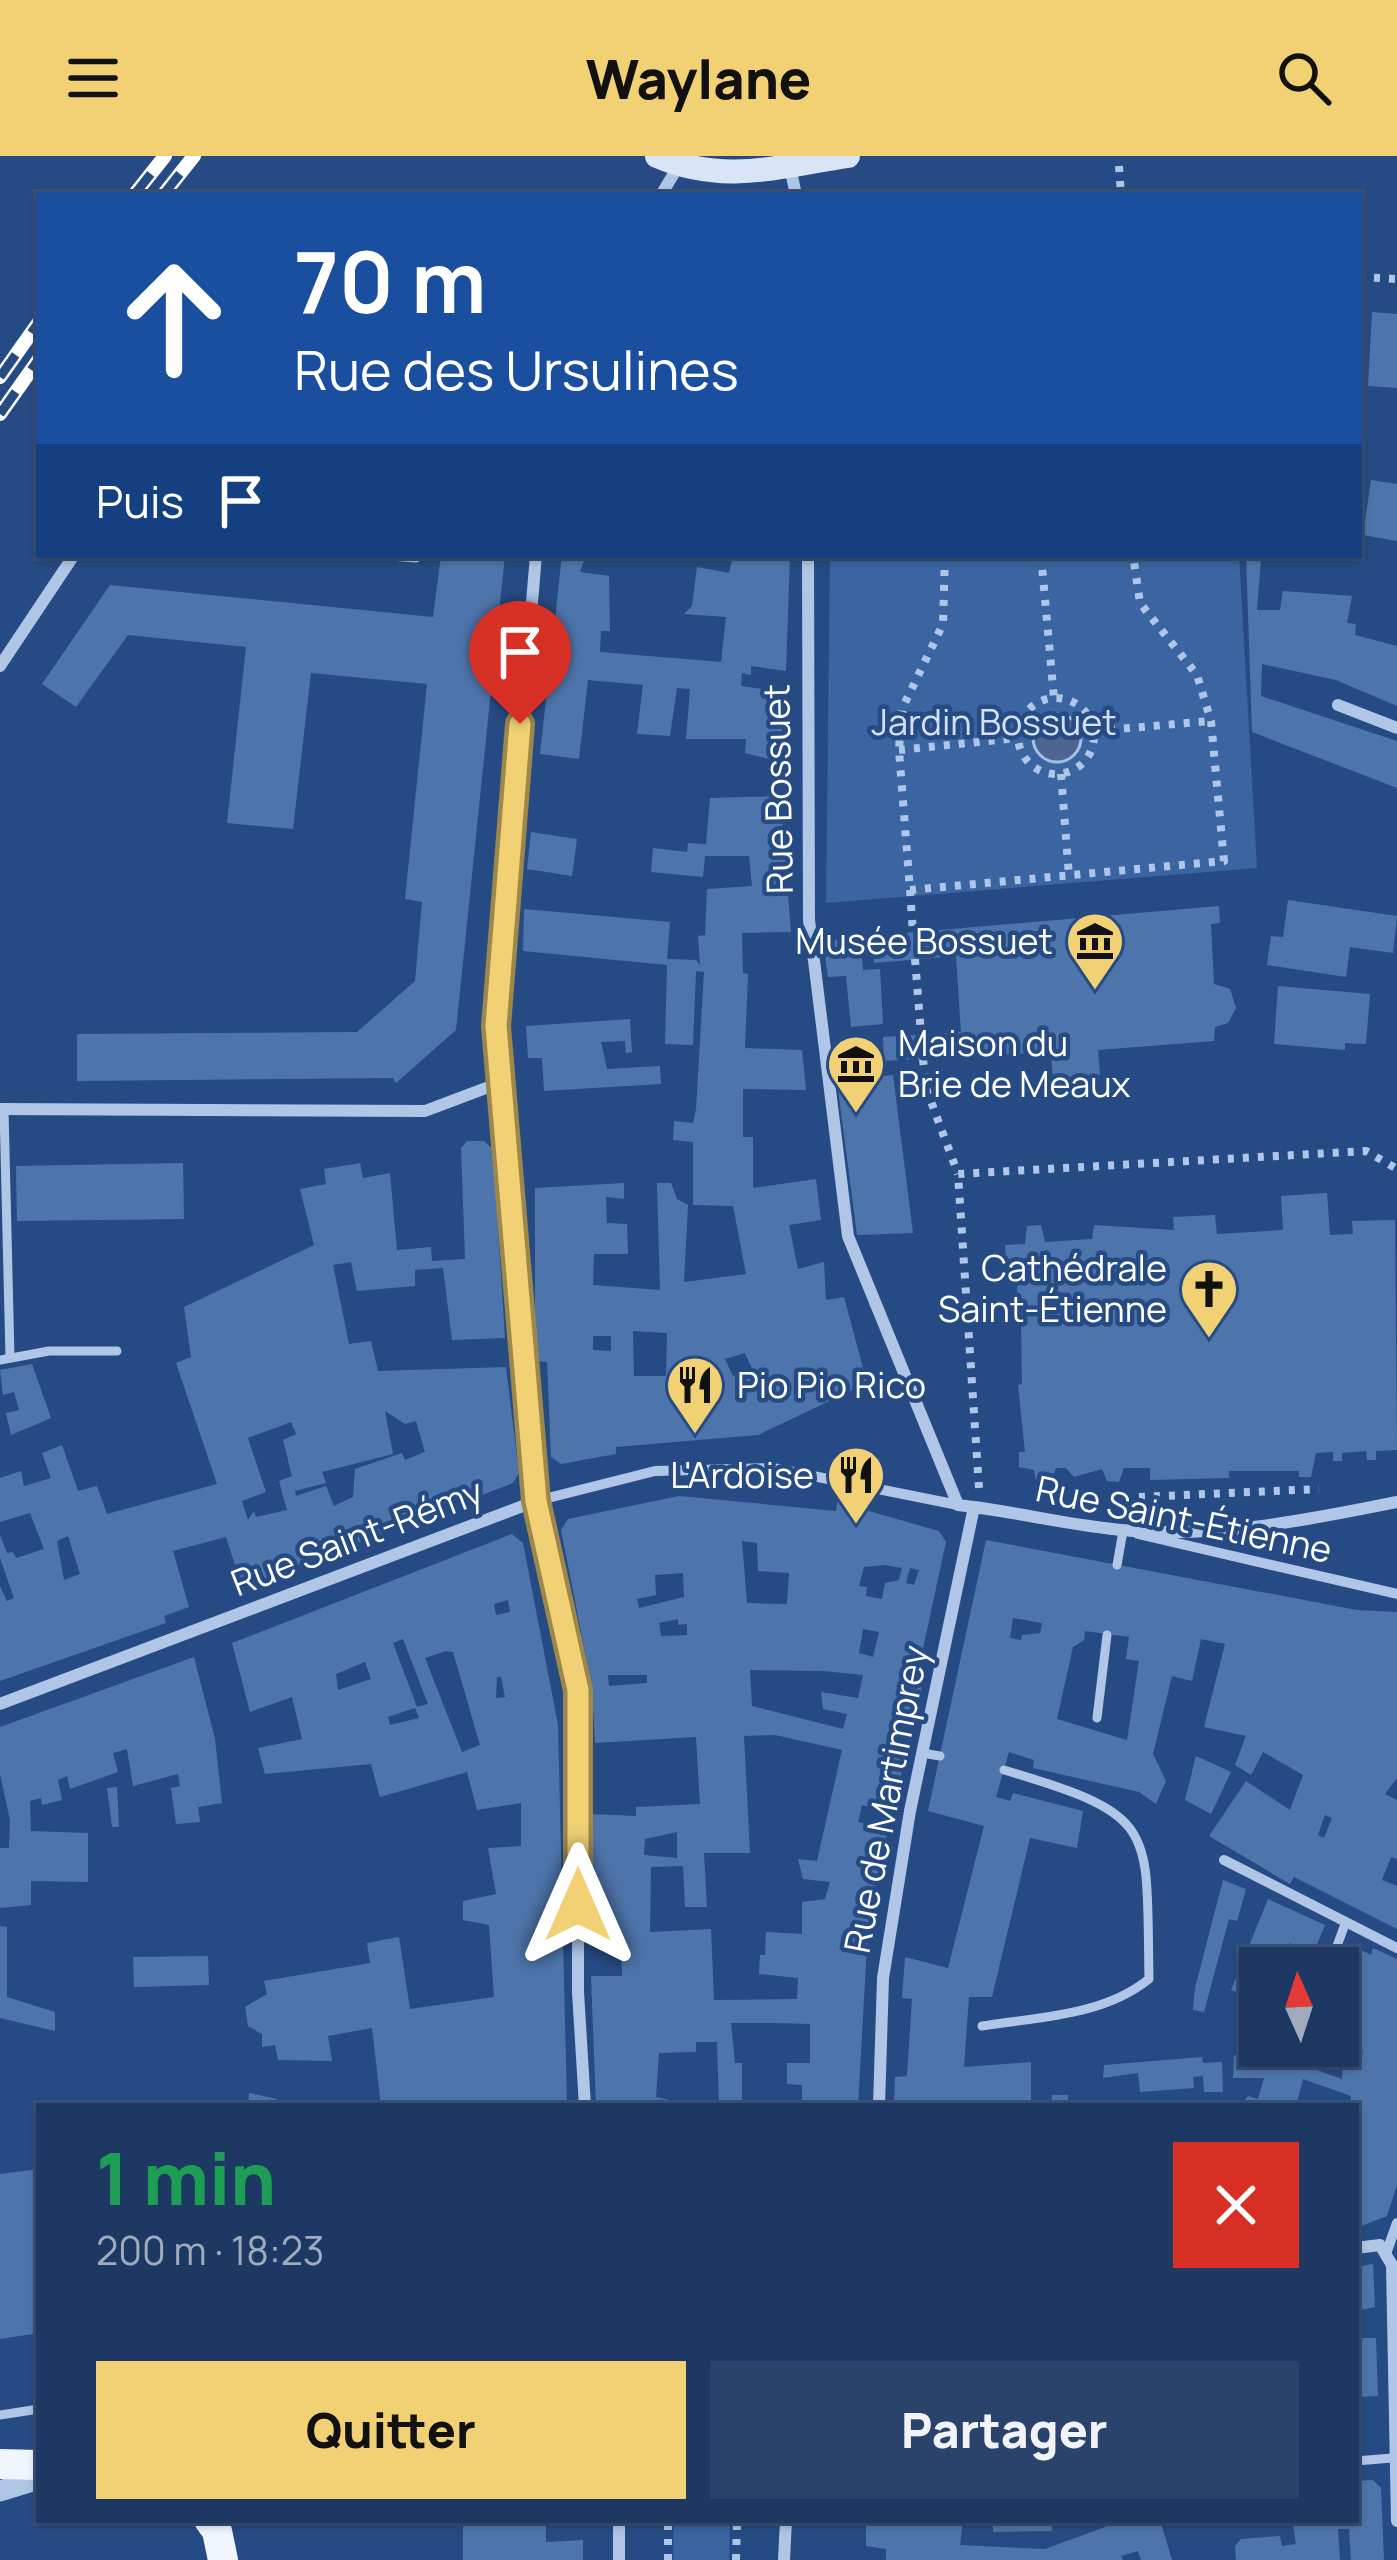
<!DOCTYPE html>
<html lang="fr">
<head>
<meta charset="utf-8">
<style>
	body { margin:0; font-family:Manrope,sans-serif; background:#29436c; color:#f1f3f6; height:100vh; display:flex; flex-direction:column; font-size:45px; white-space:nowrap }
	* { box-sizing:border-box; margin:0 }
	p { font-size:39px; color:#a0acbe }
	.icon { flex:none; width:66px; height:66px; fill:none; stroke:currentColor; stroke-width:2; stroke-linecap:round; stroke-linejoin:round }
	.map { position:relative; flex:1; overflow:hidden }
	.sheet { position:absolute; left:36px; top:1947px; width:1323px; height:420px; display:flex; flex-direction:column; background:#1c3863; border-radius:0px; box-shadow:0 3px 9px #0004,0 0 0 3px #3a5278 }
	.sheet>* { flex:none }
	.hud { position:absolute; left:36px; top:36px; width:1326px; height:366px; border-radius:0px; box-shadow:0 3px 9px #0004,0 0 0 3px #3a5278; background:#1a4fa0; color:#fff; overflow:hidden }
	.needle { width:78px; rotate:357deg }
	.controls { position:absolute; left:1239px; top:1791px; display:grid; gap:24px }
	.controls a { display:grid; place-items:center; width:120px; height:120px; border-radius:0px; background:#1c3863; box-shadow:0 3px 9px #0004,0 0 0 3px #3a5278; font-size:60px }
	.pin { position:absolute; display:grid; place-items:center; width:102px; height:102px; color:#fff; margin:-123px -51px; border-radius:50% 50% 50% 0; rotate:-45deg; box-shadow:0 0 12px #0007 }
	.pin .icon { rotate:45deg }
	.me { position:absolute; width:132px; margin:-66px; rotate:0deg; stroke-linejoin:round; filter:drop-shadow(0 0 9px #0008) }
	.turn { display:flex; align-items:center; gap:42px; height:252px; padding:0 60px; font-size:54px }
	.turn .icon { width:156px; height:156px; stroke-width:2.5 }
	.turn b { display:block; font-size:84px; line-height:102px }
	.then { display:flex; align-items:center; height:114px; padding:0 60px; background:#0003; gap:24px; font-size:45px }
	.round { display:grid; place-items:center; flex:none; width:126px; height:126px; border-radius:0px; background:#29436c }
	.headline { display:flex; align-items:center; justify-content:space-between; height:204px; padding:0 60px }
	h1 { font-size:72px; font-weight:800; line-height:90px; color:#1e9e55 }
	.button { display:flex; gap:24px; margin-top:auto; padding:24px 60px }
	.button a { flex:1; height:138px; border-radius:0px; background:#f1d174; color:#111; font-size:48px; font-weight:800; line-height:138px; text-align:center }
	.button a+a { background:#29436c; color:#f1f3f6 }
	header { display:flex; justify-content:space-between; align-items:center; height:156px; padding:0 60px; background:#f1d174; color:#111; font-size:54px; font-weight:800 }
	.map>svg:first-child { display:block }
	.green { fill:#3a65a0 }
	.water { fill:#4c668f; stroke:#a3c1e8; stroke-width:3 }
	.building { fill:#4e75ab; fill-rule:evenodd }
	.lines { fill:none; stroke-linecap:round; stroke-linejoin:round }
	.path { stroke:#afc6e7; stroke-width:8; stroke-dasharray:6 9; stroke-linecap:butt }
	.service { stroke:#afc6e7; stroke-width:9 }
	.pedestrian { stroke:#afc6e7; stroke-width:10 }
	.minor { stroke:#afc6e7; stroke-width:12 }
	.tertiary { stroke:#afc6e7; stroke-width:21 }
	.secondary { stroke:#d9e5f7; stroke-width:24 }
	.primary { stroke:#f1f5fe; stroke-width:30 }
	.rail-casing { stroke:#fff; stroke-width:14 }
	.rail { stroke:#264b84; stroke-width:9; stroke-dasharray:27; stroke-linecap:butt }
	.route-casing { stroke:#9d884b; stroke-width:30 }
	.route { stroke:#f1d174; stroke-width:21 }
	.labels { text-anchor:middle; stroke-width:9; stroke-linejoin:round; paint-order:stroke }
	.park-label { font-size:36px; fill:#d3e1f6; stroke:#264b84 }
	.street-label { font-size:36px; fill:#fff; stroke:#264b84 }
	.poi-label { font-size:36px; fill:#fff; stroke:#264b84; text-anchor:end }
</style>
</head>
<body>
<header><svg class="icon" aria-label="menu" viewBox="0 0 24 24"><path d="M4 6h16M4 12h16M4 18h16"/></svg>Waylane<svg class="icon" aria-label="search" viewBox="0 0 24 24"><circle cx="10" cy="10" r="6"/><path d="M15 15l6 6"/></svg></header>
<div class="map">
<svg width="1397" height="2404" viewBox="0 0 1397 2404">
	<rect width="100%" height="100%" fill="#264b84"/>
	<path class="green" d="M830,399H1239L1257,712L826,747Z
		M674,2364H730L729,2404H673Z"/>
	<path class="water" d="M1033 582a24 24 0 1 1 48 0a24 24 0 1 1-48 0Z"/>
	<path class="building" d="M1372,156L1397,158V232L1368,230Z
		M1371,324L1397,328V385L1363,379Z
		M441,399H505L456,874L396,927L393,922L77,925V878L357,876L415,825L422,746L405,743L427,528L311,517L293,673L227,667L246,491L128,479L76,551L42,528L110,429L433,461Z
		M562,399H586L580,416L609,420L610,475H601L600,496L721,506L726,461L684,458L692,450L697,411L729,417L733,399H790L786,515L751,510V519L742,517L741,530L783,536L781,606L745,597L746,583H686L690,533L677,532L670,580L637,578L643,529L588,524L579,603L540,598Z
		M1246,399L1261,404L1257,454H1280L1283,435L1352,440L1347,467L1356,468L1355,479L1397,490V550L1336,524L1262,508L1261,540L1397,585V632L1252,576Z
		M780,640L791,776L742,777L743,817L748,818L745,892L802,894L806,934L743,933V981H753V1032L816,1023L821,1064L789,1069L798,1113L824,1106L826,1144L844,1141L867,1227L758,1279L616,1291V1298L561,1308L551,1301L547,1206L535,1205V1032L624,1027V1043L606,1041L607,1067L627,1068L628,1098H594L593,1129L660,1134L657,1027H671L677,1043L688,1049L684,1126L746,1118L733,1050L693,1049V986L673,984L674,965L693,967L696,953L704,816L696,815L693,889L665,888L667,809L523,795L524,753L670,766L667,803L696,804L700,809L698,780L705,779L707,733L752,730L749,700H705L703,721L651,716L653,692L687,696L688,687L706,688L710,642ZM633,1175L667,1177L666,1220H634ZM593,1180H611V1195L593,1194ZM745,1197L752,1213L733,1220L725,1203Z
		M531,676L577,683L572,720L527,713Z
		M1288,744L1397,760L1393,797L1350,791L1346,821L1267,809L1271,780L1283,781Z
		M1219,750L1220,767L1211,768L1214,828L1230,833L1236,852L1228,867L1215,871L1214,885L1098,894L1100,919L1053,922L1051,896L884,905L883,881L961,876L956,800L874,807L871,780Z
		M860,782L863,814L880,813L883,868L851,871L846,820L828,821L823,785Z
		M1278,830L1370,838L1366,888L1345,887V894L1274,888Z
		M630,863L632,896L626,897L625,885L601,886L607,913L660,910L661,928L544,935L542,902H528L526,870Z
		M893,919L913,1077L857,1079L837,925Z
		M467,985H484L493,993L505,1182L452,1184L443,1112L415,1114V1130L357,1135L351,1106L333,1109L349,1188L371,1185L378,1215L506,1211L519,1317L513,1327L242,1431L226,1381L173,1395L189,1451L164,1460L166,1467L0,1525V1430L7,1445L14,1442L0,1402V1379L7,1397L13,1396L16,1402L44,1393L30,1357L0,1366V1322L21,1315L24,1330L51,1322L42,1297L62,1289L78,1335L97,1330L107,1358L217,1328L176,1207L191,1201L184,1151L314,1089L300,1033L326,1028L324,1013L360,1007L363,1022L390,1017L397,1094L431,1091L432,1105L465,1103L461,992ZM385,1255L405,1268L416,1265L425,1296L405,1304L402,1297L355,1313L353,1341L334,1350L326,1330L296,1340L295,1335L326,1327L322,1316L393,1298ZM291,1266L296,1278L283,1284L292,1320L279,1325L287,1354L256,1361L254,1355L248,1364L242,1345L266,1336L248,1282ZM68,1380L80,1418L64,1424L57,1385Z
		M183,1007L184,1063L17,1065L16,1010Z
		M1327,1037L1330,1079L1353,1078L1352,1065L1395,1064L1397,1294L1376,1295V1304H1367L1366,1295L1342,1297V1305H1333V1296L1316,1297L1311,1321H1299V1315H1229V1322L1150,1324V1312H1124L1119,1326L1107,1325L1102,1313L1074,1321L1066,1312H1056L1051,1325H1036L1034,1314L1019,1311V1296H1025L1018,1229L1022,1228L1021,1169L1015,1168L1019,1104L1006,1105L1005,1089L1025,1088L1027,1070L1041,1069L1045,1086L1092,1083L1094,1069L1174,1074L1173,1061L1215,1059L1217,1078L1283,1074L1281,1040Z
		M32,1208L51,1262L11,1279L6,1257L19,1254L14,1236L3,1239L0,1214Z
		M679,1340L836,1355L837,1346L939,1375L946,1386L919,1511L926,1513L892,1657L862,1649L858,1666L888,1674L869,1754L858,1950H802V1929L787,1928V1907H810V1868L774,1867H731L735,1907H742V1950H719L717,1886H696V1896L659,1897L656,1941L697,1950H596L591,1820H622L621,1778H591L590,1658L636,1660V1651L700,1648L696,1581L595,1587L592,1531L561,1374L568,1363ZM742,1385L757,1387L758,1415L789,1417L787,1448L747,1447ZM884,1409L902,1412L899,1424L885,1427L882,1443L866,1440L867,1431L859,1430L864,1411ZM910,1412L919,1414L914,1429L906,1427ZM683,1417L684,1441L639,1452L637,1443L656,1439L655,1419ZM678,1463V1469L687,1468V1479L661,1480L659,1467ZM863,1473L879,1476L873,1501L859,1497ZM750,1514L823,1515L863,1519L858,1542L821,1536L823,1553L847,1558L843,1573L752,1550ZM608,1519H647V1527L609,1530ZM775,1579L842,1594L817,1705L798,1703L803,1723L830,1726L825,1743L802,1746V1778L766,1776L765,1799H760L759,1818L798,1822L797,1843L714,1844L711,1773L650,1776L651,1711L683,1710L685,1751H707L704,1697H750L744,1580ZM677,1676V1702L644,1699L645,1683Z
		M512,1378L523,1387L558,1569L567,1950H381L372,1872L328,1880L332,1905L278,1904L275,1889L262,1891V1878L248,1870L245,1851L267,1838L264,1825L370,1807L367,1787L399,1781L410,1853L494,1841L489,1769L463,1764V1745L496,1738L488,1692L521,1690V1647L477,1654L467,1616L380,1641L371,1608L265,1618L258,1592L302,1583L292,1541L250,1556L232,1487ZM508,1444L510,1456L496,1459L494,1448ZM403,1483L428,1548L417,1551L393,1487ZM446,1495L453,1496L480,1589L462,1596L425,1502ZM365,1506L371,1523L338,1534L336,1518ZM497,1521H501L505,1541L496,1542ZM415,1552L419,1562L390,1569L388,1561Z
		M986,1384L1357,1454L1397,1456V1622L1385,1638L1397,1644V1703L1391,1701L1382,1724L1397,1730V1773L1294,1721L1290,1728L1209,1680L1246,1625L1290,1654L1303,1619L1263,1596L1251,1619L1235,1609L1246,1580L1204,1571L1225,1488L1201,1483L1192,1525L1172,1520L1153,1598L1166,1625L1156,1648L1139,1636L1033,1612L1034,1604L1009,1596L996,1641L1010,1645L1013,1637L1083,1655L1077,1692L1030,1682L992,1841H969L964,1911L1031,1906V1950H894L895,1921L907,1920L912,1843L902,1842L905,1801L948,1812L984,1670L928,1655ZM1013,1462L1042,1467L1040,1477L1022,1479L1021,1484L1010,1482ZM1085,1475L1129,1481L1126,1503L1139,1505L1127,1584L1057,1563L1073,1491L1084,1484ZM1325,1659L1332,1662L1324,1682L1318,1679Z
		M194,1501L215,1583L222,1647L198,1651L200,1666L176,1668L171,1632L180,1630L178,1618L133,1630L127,1593L113,1597L118,1616L70,1633L67,1620L58,1624L62,1644L42,1649L41,1642L30,1645L31,1675L88,1677V1726L31,1725V1749L0,1752V1692H9L10,1664L0,1618V1571Z
		M1196,1600L1231,1616L1211,1658L1185,1644Z
		M117,1631L119,1671H112L107,1632Z
		M1223,1724L1246,1733L1237,1765L1229,1763L1204,1856L1193,1854L1195,1832Z
		M1268,1743L1325,1769L1313,1798L1290,1787L1281,1812H1260V1870L1237,1861L1241,1838L1231,1834Z
		M0,1770L7,1771V1841L55,1856V1875L0,1862Z
		M1350,1788L1371,1799L1373,1792L1397,1803V2029L1387,2060L1356,2072V1950H1349L1351,1940L1303,1923L1296,1950H1241L1248,1940L1258,1943L1264,1922H1233L1234,1899L1277,1912L1285,1890H1302L1295,1906L1342,1923L1343,1900L1347,1897L1358,1904L1363,1895L1341,1887L1347,1874L1338,1869V1822Z
		M208,1800L209,1829L134,1831L133,1801Z
		M1202,1901L1203,1907L1222,1906L1223,1936H1204L1203,1920L1193,1921L1194,1932L1140,1936L1138,1917L1103,1922L1104,1909Z
		M249,1937L277,1943L276,1950H248Z
		M1052,1939H1068V1950H1051Z
		M39,2013V2177L0,2183V2018Z
		M1373,2108L1375,2151L1356,2155V2111Z
		M1356,2182H1376L1378,2240L1356,2241Z
		M1373,2324L1381,2332L1384,2404H1351L1349,2373H1338L1340,2404H1236L1235,2390L1241,2383L1280,2380L1282,2390L1296,2388L1293,2369L1356,2364V2325Z
		M457,2364H546V2386L583,2384V2404H463V2370Z
		M866,2364H963L960,2389L1045,2393L1124,2364H1160L1172,2404H1141L1138,2395L1121,2400L1123,2404H886V2393L866,2390Z
		M993,2364H1052V2375L993,2376Z"/>
	<g class="lines">
		<path class="path" d="M1119,10L1121,39
			M853,38V39
			M1359,121L1397,123
			M945,399L943,468L902,553L899,594L910,734L1224,705L1211,565L1197,519L1140,447L1133,399
			M1041,399L1054,542
			M1018 580a38 38 0 1 1 76 0a38 38 0 1 1-76 0Z
			M1094,575L1211,565
			M899,594L1018,582
			M1061,618L1069,720
			M910,734L913,777
			M915,803L921,878
			M923,903L926,932L958,1018
			M979,1332L958,1018L1366,995L1397,1013
			M1094,1343L1319,1333
			M668,2404V2364
			M736,2404L737,2364"/>
		<path class="service" d="M377,399L416,402
			M4,953L10,1202
			M0,1204L49,1195H117
			M1117,1409L1123,1375
			M1097,1562L1107,1479
			M922,1597L940,1600
			M1329,1812L1345,1768
			M982,1870C1039,1861 1103,1860 1149,1823C1146,1670 1160,1660 1004,1614
			M0,2259L39,2253
			M1356,2305L1392,2302"/>
		<path class="pedestrian" d="M536,1345L655,1315L773,1312L958,1349
			M1138,1378L1397,1438
			M1224,1704L1397,1792
			M1387,2095L1397,2067"/>
		<path class="minor" d="M790,11L796,39
			M661,39L679,9
			M536,399L496,870L536,1345L578,1534V1836L585,1950
			M808,399L809,764L848,1080L958,1349C1013,1355 1067,1369 1122,1374C1212,1383 1309,1364 1397,1346
			M0,510L74,399
			M1338,549L1397,572
			M0,953L425,955L502,926
			M0,1548L536,1345
			M879,1950L883,1822L910,1655L974,1351
			M1356,2092L1380,2089L1392,2109L1397,2365
			M619,2404V2364
			M784,2404L786,2364"/>
		<path class="tertiary" d="M0,2335L39,2323"/>
		<path class="secondary" d="M657,0C724,29 780,10 848,0"/>
		<path class="primary" d="M0,2308L39,2309
			M209,2364L217,2375L223,2404"/>
		<g class="rail-casing">
			<path id="rail" d="M134,39L165,0
				M163,39L194,0
				M0,221L39,166
				M0,258L39,203"/>
		</g>
		<use href="#rail" class="rail"/>
	</g>
	<g class="lines">
		<g class="route-casing">
			<path id="route" d="M520,568L496,870L536,1345L578,1534V1749"/>
		</g>
		<use href="#route" class="route"/>
	</g>
	<defs>
		<g id="museum-pin" transform="scale(3)"><path d="M0 17L-7.5 6A9.5 9.5 0 1 1 7.5 6Z" fill="#f1d174" stroke="#264b84"/><path d="M0-6L6-3V-2H-6V-3ZM-5-1h2V3h-2ZM-1-1h2V3h-2ZM3-1h2V3H3ZM-6 4H6V6H-6Z" fill="#111"/></g>
		<g id="church-pin" transform="scale(3)"><path d="M0 17L-7.5 6A9.5 9.5 0 1 1 7.5 6Z" fill="#f1d174" stroke="#264b84"/><path d="M-1.2-6h2.4v3.5h3.3v2.4h-3.3V6h-2.4V-.1h-3.3v-2.4h3.3Z" fill="#111"/></g>
		<g id="restaurant-pin" transform="scale(3)"><path d="M0 17L-7.5 6A9.5 9.5 0 1 1 7.5 6Z" fill="#f1d174" stroke="#264b84"/><path d="M-5-6h1v4h1v-4h1v4h1v-4h1v5L-1.5 .5V6h-2V.5L-5-1ZM5-6V6H3V1.5H1.5Q1.5-4 5-6Z" fill="#111"/></g>
	</defs>
	<g fill-rule="evenodd">
		<use href="#museum-pin" x="1095" y="785"/>
		<use href="#museum-pin" x="856" y="908"/>
		<use href="#church-pin" x="1209" y="1133"/>
		<use href="#restaurant-pin" x="695" y="1229"/>
		<use href="#restaurant-pin" x="856" y="1319"/>
	</g>
	<g class="labels">
		<g class="park-label">
			<text x="994" y="579">Jardin Bossuet</text>
		</g>
		<g class="street-label">
			<text transform="translate(778 633) rotate(-91)" y="13">Rue Bossuet</text>
			<text transform="translate(1184 1363) rotate(12)" y="13">Rue Saint-Étienne</text>
			<text transform="translate(357 1381) rotate(-21)" y="13">Rue Saint-Rémy</text>
			<text transform="translate(886 1643) rotate(-79)" y="13">Rue de Martimprey</text>
		</g>
		<g class="poi-label">
			<text x="1053" y="798">Musée Bossuet</text>
			<text x="898" y="900" text-anchor="start">Maison du<tspan x="898" dy="41">Brie de Meaux</tspan></text>
			<text x="1167" y="1125">Cathédrale<tspan x="1167" dy="41">Saint-Étienne</tspan></text>
			<text x="737" y="1242" text-anchor="start">Pio Pio Rico</text>
			<text x="814" y="1332">L'Ardoise</text>
		</g>
	</g>
</svg>
<div class="controls">
<a><svg class="needle" viewBox="-14 -14 28 28"><path d="M0-13l5 13h-10z" fill="#e53935"/><path d="M0 13l5-13h-10z" fill="#a0acbe"/></svg></a>
</div>
<div class="pin" style="left:520px;top:568px;background:#d93025"><svg class="icon" aria-label="arrive" viewBox="0 0 24 24"><path d="M6 21V4h12l-3 4 3 4H6"/></svg></div>
<svg class="me" style="left:578px;top:1749px" viewBox="-20 -20 40 40"><path d="M0-17L14 15 0 8-14 15z" fill="#f1d174" stroke="#fff" stroke-width="4"/></svg>
<div class="hud">
<div class="turn"><svg class="icon" aria-label="ahead" viewBox="0 0 24 24"><path d="M12 20V5M6 11l6-6 6 6"/></svg><div><b>70 m</b>Rue des Ursulines</div></div>
<div class="then">Puis<svg class="icon" aria-label="arrive" viewBox="0 0 24 24"><path d="M6 21V4h12l-3 4 3 4H6"/></svg></div>
</div>
<section class="sheet">
<div class="headline"><div><h1>1 min</h1><p>200 m · 18:23</p></div><a class="round" style="background:#d93025;color:#fff"><svg class="icon" aria-label="close" viewBox="0 0 24 24"><path d="M6 6l12 12M18 6L6 18"/></svg></a></div>
<div class="button"><a>Quitter</a><a>Partager</a></div>
</section>
</div>
</body>
</html>
